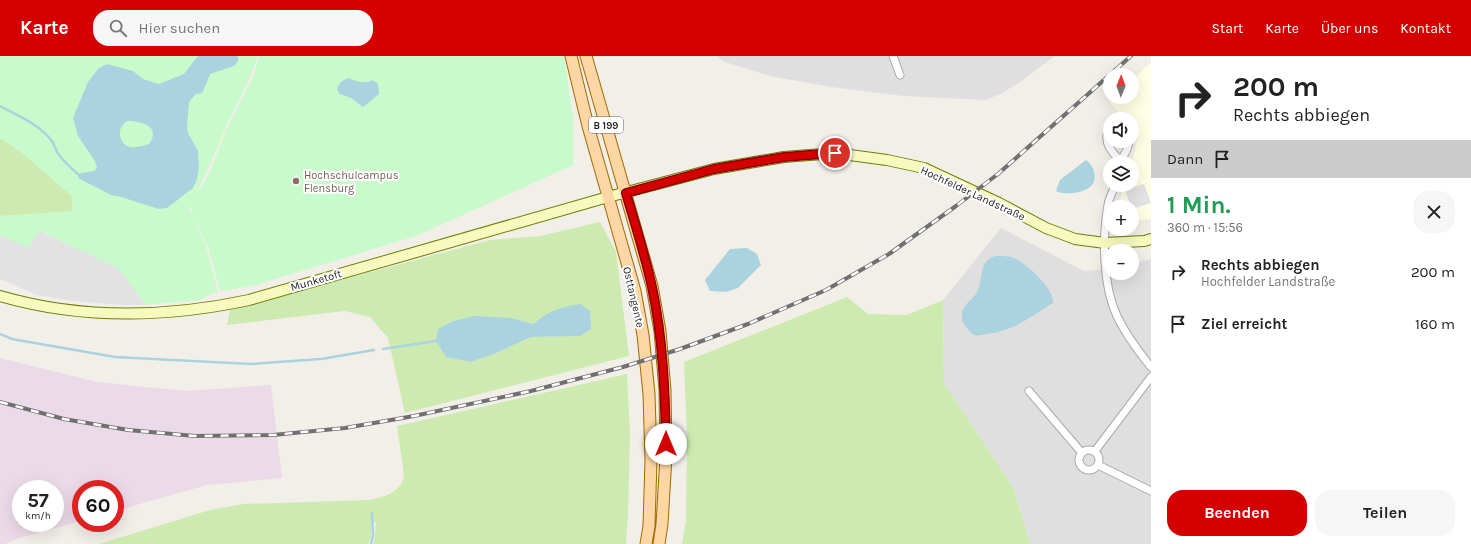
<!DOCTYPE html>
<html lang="de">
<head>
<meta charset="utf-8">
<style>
	body { margin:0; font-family:Karla,sans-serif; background:#f6f6f6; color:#222; height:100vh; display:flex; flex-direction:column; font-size:15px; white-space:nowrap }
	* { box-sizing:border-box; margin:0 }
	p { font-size:13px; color:#767676 }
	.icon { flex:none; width:22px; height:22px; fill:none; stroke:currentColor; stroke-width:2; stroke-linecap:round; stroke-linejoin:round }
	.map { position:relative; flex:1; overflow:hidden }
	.side { display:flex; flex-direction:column; background:#fff; width:320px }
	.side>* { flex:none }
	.guide { background:#fff; color:#222; overflow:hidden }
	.needle { width:26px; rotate:1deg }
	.controls { position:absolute; left:1103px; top:12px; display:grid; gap:8px }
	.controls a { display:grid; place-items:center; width:36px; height:36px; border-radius:50%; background:#fff; box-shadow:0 4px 16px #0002; font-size:20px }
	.speed { position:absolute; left:12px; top:424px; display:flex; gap:8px; font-size:20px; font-weight:700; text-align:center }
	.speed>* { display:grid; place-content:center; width:52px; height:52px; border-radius:50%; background:#fff; box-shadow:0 4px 16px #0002; line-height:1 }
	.speed small { font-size:10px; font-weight:400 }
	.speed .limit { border:6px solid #d22; background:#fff; color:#111 }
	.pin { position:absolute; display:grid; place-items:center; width:34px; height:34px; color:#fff; margin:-17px; border:2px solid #fff; border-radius:50%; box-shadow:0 1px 4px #0007 }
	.me { position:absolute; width:44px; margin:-22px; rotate:0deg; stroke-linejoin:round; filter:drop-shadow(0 0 3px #0008) }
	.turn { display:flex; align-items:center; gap:14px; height:84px; padding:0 16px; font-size:18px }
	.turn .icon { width:52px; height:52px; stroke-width:2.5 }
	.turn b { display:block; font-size:28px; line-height:34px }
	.then { display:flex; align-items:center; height:38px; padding:0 16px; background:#0003; gap:8px; font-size:15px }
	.round { display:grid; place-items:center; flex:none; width:42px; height:42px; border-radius:16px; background:#f6f6f6 }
	.head { display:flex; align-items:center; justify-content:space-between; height:68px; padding:0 16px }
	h1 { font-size:24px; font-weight:700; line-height:30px; color:#1e9e55 }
	.cta { display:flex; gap:8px; margin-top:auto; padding:8px 16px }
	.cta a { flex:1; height:46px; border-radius:16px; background:#d40000; color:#fff; font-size:16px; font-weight:700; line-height:46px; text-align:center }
	.cta a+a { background:#f6f6f6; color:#222 }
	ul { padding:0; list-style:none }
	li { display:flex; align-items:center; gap:12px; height:52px; padding:0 16px }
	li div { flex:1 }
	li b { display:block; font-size:15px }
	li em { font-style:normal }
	header { display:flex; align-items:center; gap:24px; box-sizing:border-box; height:56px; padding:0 20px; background:#d40000; color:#fff }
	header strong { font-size:19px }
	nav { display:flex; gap:22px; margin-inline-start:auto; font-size:14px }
	.search { width:280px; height:36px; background:#f6f6f6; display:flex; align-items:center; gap:10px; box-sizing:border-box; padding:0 14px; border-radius:16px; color:#767676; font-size:15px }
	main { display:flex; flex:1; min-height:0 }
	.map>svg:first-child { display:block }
	.residential { fill:#e0dfdf }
	.industrial { fill:#ebdbe8; fill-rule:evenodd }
	.education { fill:#ffffe5 }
	.grass { fill:#cdebb0; fill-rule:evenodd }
	.park { fill:#c8facc }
	.parking { fill:#e2e2e2 }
	.water { fill:#aad3df; fill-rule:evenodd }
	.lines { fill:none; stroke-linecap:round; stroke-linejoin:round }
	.stream { stroke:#aad3df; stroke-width:2.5 }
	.street-casing { stroke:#a9a9a9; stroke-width:9 }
	.secondary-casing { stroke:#707d05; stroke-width:12 }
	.primary-casing { stroke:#a06b00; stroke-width:13 }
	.street { stroke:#fff; stroke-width:7 }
	.secondary { stroke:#f7fabf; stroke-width:10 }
	.primary { stroke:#fcd6a4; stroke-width:11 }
	.rail-casing { stroke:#707070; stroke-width:4 }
	.rail { stroke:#fff; stroke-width:2.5; stroke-dasharray:8; stroke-linecap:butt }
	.route-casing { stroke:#8a0000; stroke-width:10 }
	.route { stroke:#d40000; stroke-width:7 }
	.education-dot { fill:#8d6e63; stroke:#fff; stroke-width:1.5 }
	.labels { text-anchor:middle; stroke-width:4; stroke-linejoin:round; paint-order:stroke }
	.shield { fill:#fff; stroke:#646464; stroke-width:1 }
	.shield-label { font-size:10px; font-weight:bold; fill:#222 }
	.education-label { font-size:11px; fill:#785e54; stroke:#fff; text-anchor:start }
	.street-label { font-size:11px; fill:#222; stroke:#fff }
</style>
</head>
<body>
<header>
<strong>Karte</strong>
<div class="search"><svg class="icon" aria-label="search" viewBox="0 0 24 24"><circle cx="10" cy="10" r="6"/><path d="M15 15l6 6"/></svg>Hier suchen</div>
<nav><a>Start</a><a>Karte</a><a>Über uns</a><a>Kontakt</a></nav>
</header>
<main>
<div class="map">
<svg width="1151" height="488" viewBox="0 0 1151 488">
	<rect width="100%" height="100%" fill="#f2efe9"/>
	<path class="residential" d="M718,0H1055L1017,28L1002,37L986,44L903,40L831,31L770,20L722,5Z
		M1001,172L1084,215L1110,213V217H1132V208L1151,203V488H1030L1014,433L944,327L943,244Z"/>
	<path class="industrial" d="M0,302L97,326L186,335L271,329L282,422L207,429L115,455V433H81V465L22,481L5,488H0ZM21,433H55V467H21Z"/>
	<path class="education" d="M1151,6V163L1132,165V151H1117L1125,129H1132V108L1138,79L1132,69V63H1125L1110,47L1116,41H1132V25Z"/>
	<path class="grass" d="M0,82L21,96L72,140L73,156L0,160Z
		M600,166L616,196L629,300L405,357L388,282L370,261L345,255L227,269L230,254L490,184L540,180ZM542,261L555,281H531L494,298L471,306L512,262L533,268Z
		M847,241L868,258L907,259L943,244L944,327L1014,433L1030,488H682L686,465L687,379L684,306Z
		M627,318L630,378L628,458L626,488H374L376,466L371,465V482L368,488H99L210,454L244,448L370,444C384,441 402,436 404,419L397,370Z"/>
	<path class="park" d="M0,0H257V3L244,35L228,66L216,95L197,136L204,127L212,111L226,75L254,19L259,0H564L573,62V109L416,180L252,230L223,235L220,234L208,191L192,159L191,149L189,153L206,190L218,236L212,237L200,244L146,249L119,213L41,175L28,192L0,179V160L73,155L72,140L21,96L0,82Z"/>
	<path class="parking" d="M1144,128L1151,147L1132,153L1125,134Z
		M40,175L119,213L146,249H123L73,245L37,239L0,223V179L28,192Z"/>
	<path class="water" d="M198,0H238V5L234,10L210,18L207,26L202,37L196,38L189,46L187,70L188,77L198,95L199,112L197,123L193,132L167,152L159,153L121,141L111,139L78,122L81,117L94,115L97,112L95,105L78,80L73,62L88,26L99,12L107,8L133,15L143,23L159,28L184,18ZM127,65C141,65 162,70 149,88C143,90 136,92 130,91C121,89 117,77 122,70C123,68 125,67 127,65Z
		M348,22C357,25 364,29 373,24L378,28L379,38L363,51L351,42L340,38L337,34C338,27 342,25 348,22Z
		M1086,104C1093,108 1098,122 1092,129C1086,137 1064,140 1056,135L1060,124Z
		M747,192L757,198L761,209L738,232L726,236L710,235L705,224L730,193Z
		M995,200C1001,200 1009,200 1014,202C1027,208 1054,232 1053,247C1030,261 1014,275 986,278C982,279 978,280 974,279C971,277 969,275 967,272C964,269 961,263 962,259C962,248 973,244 977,236C984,221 978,206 995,200Z
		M581,248L590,255L591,273L580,280L531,281L494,298L471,306L446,301L436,285L438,273L453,265L475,260L512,262L533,268C549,255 560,251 581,248Z"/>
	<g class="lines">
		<path class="stream" d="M0,50C18,60 39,68 52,85C55,90 56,95 59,99C65,107 72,113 79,119
			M0,278L12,283L115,301L251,308L321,303L374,294
			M383,293L436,285
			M371,488L373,480L372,457"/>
		<g class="street-casing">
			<path id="street" d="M893,0L900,19
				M1110,72C1102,84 1110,95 1120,104
				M1119,107L1120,104C1125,99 1128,93 1129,85
				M1115,129C1113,136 1109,142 1108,149C1102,182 1103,230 1117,260C1126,279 1138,295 1151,311
				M1029,335L1082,397
				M1079 404a10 10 0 1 1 20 0a10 10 0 1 1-20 0Z
				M1095,395L1151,321
				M1098,409L1151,435"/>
		</g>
		<g class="secondary-casing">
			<path id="secondary" d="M0,240C83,264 165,262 249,244L608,141L714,113L784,101L835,97L887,104L924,112L999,147L1046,172L1075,183L1105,187L1144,185L1151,183"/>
		</g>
		<g class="primary-casing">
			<path id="primary" d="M571,0L588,70L635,235L643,279L649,338L651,404L649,470L646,488
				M586,0L652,230L660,275L665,334L666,401L662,468L659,488"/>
		</g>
		<use href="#street" class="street"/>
		<use href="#secondary" class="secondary"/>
		<use href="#primary" class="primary"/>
		<g class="rail-casing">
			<path id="rail" d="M0,346L64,363L128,374L195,380L273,379L345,372L414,360L531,335L623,311L680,293L748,268L826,234L889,198L956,150L998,118L1131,0"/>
		</g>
		<use href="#rail" class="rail"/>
	</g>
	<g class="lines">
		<g class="route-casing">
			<path id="route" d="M666,388C665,335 663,283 652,231C645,199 635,168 626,137L714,113L784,101L835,97"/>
		</g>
		<use href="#route" class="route"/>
	</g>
	<circle class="education-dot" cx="296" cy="125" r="4"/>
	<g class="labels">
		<rect class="shield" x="589" y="61" width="34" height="16" rx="3"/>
		<g class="shield-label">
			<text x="606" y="73">B 199</text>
		</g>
		<g class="education-label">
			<text x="304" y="123">Hochschulcampus<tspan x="304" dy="13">Flensburg</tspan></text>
		</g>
		<g class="street-label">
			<text transform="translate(973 137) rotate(25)" y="4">Hochfelder Landstraße</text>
			<text transform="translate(316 224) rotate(-16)" y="4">Munketoft</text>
			<text transform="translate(634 241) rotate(77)" y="4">Osttangente</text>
		</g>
	</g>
</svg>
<div class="controls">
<a><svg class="needle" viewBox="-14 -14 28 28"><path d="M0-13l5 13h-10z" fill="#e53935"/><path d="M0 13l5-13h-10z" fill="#767676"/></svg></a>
<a><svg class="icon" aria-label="sound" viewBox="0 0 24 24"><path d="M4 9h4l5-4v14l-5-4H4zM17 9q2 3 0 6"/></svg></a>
<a><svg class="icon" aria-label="layers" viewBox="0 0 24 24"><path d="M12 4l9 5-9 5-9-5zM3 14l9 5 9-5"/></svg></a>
<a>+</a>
<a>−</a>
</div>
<div class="speed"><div>57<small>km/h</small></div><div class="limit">60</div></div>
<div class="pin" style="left:835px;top:97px;background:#d93025"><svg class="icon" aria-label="arrive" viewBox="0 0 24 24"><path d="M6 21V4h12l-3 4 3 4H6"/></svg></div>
<svg class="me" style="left:666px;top:388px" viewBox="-20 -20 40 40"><circle r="19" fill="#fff"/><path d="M0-13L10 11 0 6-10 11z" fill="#d40000"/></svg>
</div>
<section class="side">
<div class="guide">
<div class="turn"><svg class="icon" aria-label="right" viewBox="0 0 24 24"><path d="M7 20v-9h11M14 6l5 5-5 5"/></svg><div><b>200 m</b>Rechts abbiegen</div></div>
<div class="then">Dann<svg class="icon" aria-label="arrive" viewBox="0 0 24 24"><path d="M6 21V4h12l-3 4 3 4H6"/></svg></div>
</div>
<div class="head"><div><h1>1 Min.</h1><p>360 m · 15:56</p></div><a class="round"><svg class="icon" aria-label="close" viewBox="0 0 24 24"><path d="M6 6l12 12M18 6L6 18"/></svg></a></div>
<ul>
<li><svg class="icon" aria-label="right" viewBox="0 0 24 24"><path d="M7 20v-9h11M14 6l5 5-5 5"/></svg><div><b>Rechts abbiegen</b><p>Hochfelder Landstraße</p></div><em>200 m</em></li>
<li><svg class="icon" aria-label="arrive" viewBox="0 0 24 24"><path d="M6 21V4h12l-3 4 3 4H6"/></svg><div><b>Ziel erreicht</b></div><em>160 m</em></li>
</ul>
<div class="cta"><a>Beenden</a><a>Teilen</a></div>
</section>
</main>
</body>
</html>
